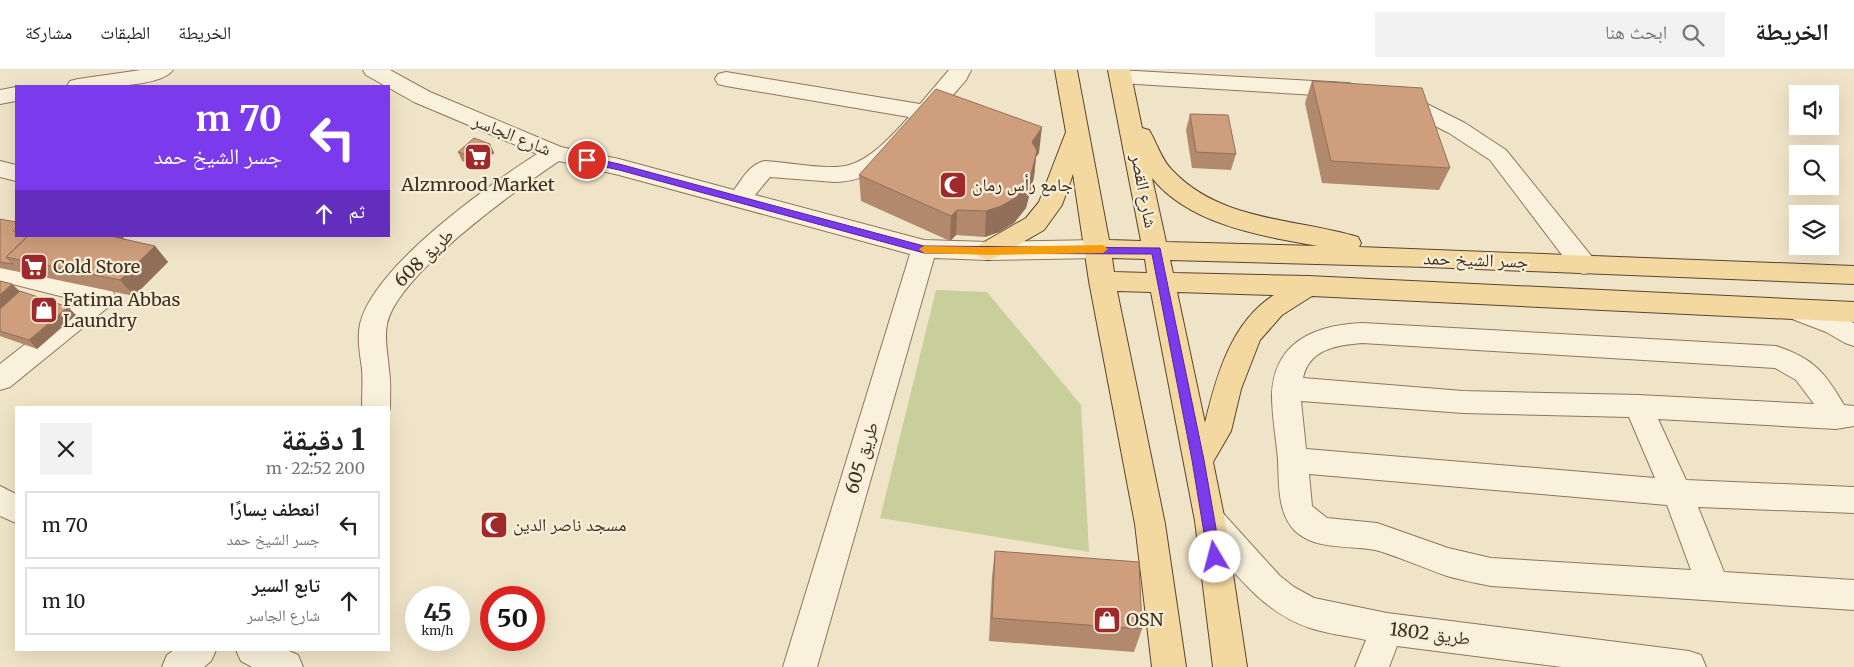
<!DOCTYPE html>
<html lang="ar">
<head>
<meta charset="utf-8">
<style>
	body { margin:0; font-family:Merriweather,"Noto Naskh Arabic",serif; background:#f2f2f2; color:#222; direction:rtl; height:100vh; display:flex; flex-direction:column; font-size:19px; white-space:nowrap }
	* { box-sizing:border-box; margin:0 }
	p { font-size:16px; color:#767676 }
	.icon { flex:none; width:28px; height:28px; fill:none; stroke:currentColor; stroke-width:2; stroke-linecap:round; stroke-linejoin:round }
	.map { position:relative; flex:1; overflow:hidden; direction:ltr }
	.details { position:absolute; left:15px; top:336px; width:375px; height:245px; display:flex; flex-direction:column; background:#fff; border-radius:0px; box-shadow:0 5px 20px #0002; direction:rtl }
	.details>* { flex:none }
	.banner { position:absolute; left:15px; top:15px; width:375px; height:152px; border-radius:0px; box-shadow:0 5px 20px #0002; direction:rtl; background:#7c3aed; color:#fff; overflow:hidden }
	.tools { position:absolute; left:1789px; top:15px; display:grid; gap:10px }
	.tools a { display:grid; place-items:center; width:50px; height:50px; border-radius:0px; background:#fff; box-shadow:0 5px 20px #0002; font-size:25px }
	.speed { position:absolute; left:405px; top:516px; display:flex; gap:10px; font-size:25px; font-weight:700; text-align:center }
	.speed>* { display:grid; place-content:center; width:65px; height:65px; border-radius:50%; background:#fff; box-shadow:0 5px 20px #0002; line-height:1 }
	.speed small { font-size:12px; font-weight:400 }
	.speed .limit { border:8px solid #d22; background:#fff; color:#111 }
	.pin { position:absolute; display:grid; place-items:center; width:42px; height:42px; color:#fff; margin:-21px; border:2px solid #fff; border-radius:50%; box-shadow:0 1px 5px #0007 }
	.me { position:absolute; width:55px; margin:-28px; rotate:352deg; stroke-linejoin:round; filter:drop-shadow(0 0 4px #0008) }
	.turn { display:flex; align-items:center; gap:18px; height:105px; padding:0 25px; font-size:22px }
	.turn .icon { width:65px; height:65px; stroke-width:2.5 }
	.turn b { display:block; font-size:35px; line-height:42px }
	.then { display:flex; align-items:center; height:48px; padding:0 25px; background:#0003; gap:10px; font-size:19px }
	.round { display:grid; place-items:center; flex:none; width:52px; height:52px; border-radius:0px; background:#f2f2f2 }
	.summary { display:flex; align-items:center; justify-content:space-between; height:85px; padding:0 25px }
	h1 { font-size:30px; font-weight:700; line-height:38px }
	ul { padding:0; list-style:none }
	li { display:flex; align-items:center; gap:15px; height:68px; margin:0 10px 8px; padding:0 15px; border:2px solid #e0e0e0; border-radius:0px }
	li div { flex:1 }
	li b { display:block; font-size:19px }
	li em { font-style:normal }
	header { display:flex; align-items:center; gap:30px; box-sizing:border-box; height:70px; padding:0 25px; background:#fff; border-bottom:1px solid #e0e0e0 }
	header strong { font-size:24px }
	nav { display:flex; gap:28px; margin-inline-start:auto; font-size:18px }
	.search { width:350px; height:45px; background:#f2f2f2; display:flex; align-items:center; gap:12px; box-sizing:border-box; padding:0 18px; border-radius:0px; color:#767676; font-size:19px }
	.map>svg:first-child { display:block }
	.green { fill:#c9cf9b }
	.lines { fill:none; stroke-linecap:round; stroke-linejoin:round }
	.minor-casing { stroke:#8d765c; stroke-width:2 }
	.major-casing { stroke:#5b4430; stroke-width:2 }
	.minor { fill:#faf1dc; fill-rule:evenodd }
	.major { fill:#f3d9a0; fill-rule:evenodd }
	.wall { fill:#b2896c }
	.shaded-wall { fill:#916f58 }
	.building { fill:#cf9f7d; stroke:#916f58 }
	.route { fill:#7c3aed; stroke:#51269a }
	.slow { fill:#f59e0b }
	.labels { text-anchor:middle; stroke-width:4.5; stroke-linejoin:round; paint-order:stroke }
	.street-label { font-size:18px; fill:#3d2e20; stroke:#f7eed8 }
	.poi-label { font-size:18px; fill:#3d2e20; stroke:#f7eed8; text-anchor:start }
</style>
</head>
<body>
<header>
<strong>الخريطة</strong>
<div class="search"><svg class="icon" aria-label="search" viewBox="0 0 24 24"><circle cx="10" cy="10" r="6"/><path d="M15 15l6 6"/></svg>ابحث هنا</div>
<nav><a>الخريطة</a><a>الطبقات</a><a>مشاركة</a></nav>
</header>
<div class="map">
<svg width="1854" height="597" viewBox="0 0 1854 597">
	<rect width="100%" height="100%" fill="#f0e4c8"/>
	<path class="green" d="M936,220L987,222L1081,335L1089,482L880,448Z"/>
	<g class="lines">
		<g class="minor-casing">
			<path id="minor" d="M141,0H173C159,19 89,17 67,16L70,11L78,9Z
				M363,0H390L430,22L561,77L619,89L734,120C743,108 749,95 764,91C787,92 829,101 849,95C873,88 893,64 909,47L726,16L718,14L715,9L718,4L726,2L920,34L949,0H971L966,10C932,48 891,112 835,112L770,107L755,125L924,170L988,172L1099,170L1108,173L1112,179L1108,185L1099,188L988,190L934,188L817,597H783L910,184L619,105L559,91C516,120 397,205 387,254C384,270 388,285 389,300C391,313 390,325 390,338L389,341V338H362C362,325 363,312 362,299C360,284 357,269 360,254C374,196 487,116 537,84L414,32L366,5Z
				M1118,0L1348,13L1356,15L1359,20L1356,25L1348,27L1120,13L1112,11L1109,6L1112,1Z
				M16,17V31L0,34V20Z
				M1397,24L1419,30L1465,53L1506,80L1593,188L1597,195L1593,202L1584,204L1575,202L1490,90L1449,63L1403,40L1389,36L1386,31L1389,26Z
				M0,91L16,95V111L0,107Z
				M0,193L103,217L112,220L116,227L112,234L10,317L0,320V294L80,231L0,211Z
				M1796,230L1844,248L1854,253V276L1845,273L1826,262L1787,247L1783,240L1787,233Z
				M1362,253L1776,276C1813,288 1825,302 1844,335L1854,336V356L1836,359L1658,349L1686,410L1854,417V443L1698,437L1724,502L1854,510V540L1491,516C1476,513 1461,510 1447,506C1424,498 1402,488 1379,481C1352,474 1318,482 1295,461C1277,443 1279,412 1278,389C1276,368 1272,346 1272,325C1274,271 1316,255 1362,253ZM1362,273L1775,298L1796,310L1814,334L1638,325L1463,321L1303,308C1309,279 1337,275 1362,273ZM1301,331L1463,343L1629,347L1655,408L1306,379ZM1309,404L1667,435L1691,500L1491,488L1448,478L1377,453L1327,448L1312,436Z
				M0,416L16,424V453L0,446Z
				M1210,438L1221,441L1280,506L1294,517L1314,528L1387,543L1689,581L1701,585L1706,597H1562L1397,576L1389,597H1355L1366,570C1348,566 1328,564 1310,558C1261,542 1231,498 1199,461L1195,451L1199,441Z
				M174,580H216L211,591L204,597H162L167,585Z
				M236,580H287L298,585L303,597H252L241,591Z"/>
		</g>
		<g class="major-casing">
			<path id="major" d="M1055,0H1077L1109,170L1141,171L1108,0H1130L1142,58L1149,60C1157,73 1161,89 1172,100C1221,152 1295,148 1358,167L1361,173L1359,177L1854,196V214L1427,197L1170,190L1173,203L1308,206L1854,232V252L1312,226L1282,245L1260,270L1241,319L1231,361L1213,392L1225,451L1247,597H1213L1195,451L1151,222L1117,221L1165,454L1186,597H1152L1135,454L1089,211L1073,104L1062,135L1044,160L997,187L988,190L979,187L975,181L979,175L1026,148L1039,132L1066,62ZM1152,108C1190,155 1262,166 1318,176L1166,172ZM1112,188L1145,189L1147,203L1114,202ZM1177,222L1274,225C1231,252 1216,307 1205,353Z"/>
		</g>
		<use href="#minor" class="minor"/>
		<use href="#major" class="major"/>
	</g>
	<path class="wall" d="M1312,11L1450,98L1439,120L1322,113L1305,33Z
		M1190,44L1236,84L1231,100L1192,98L1186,60Z
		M490,74L494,83L478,97L462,91L458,82Z
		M1039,83L1036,87L1034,107L1026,138L1014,153L999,162L985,167L956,165L950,171L861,131L859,105Z
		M0,149L16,166H122L125,170L155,176L168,192L134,226L0,198Z
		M0,211L20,221L76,245L37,279L0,266Z
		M995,481L1142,559L1134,582L989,571L992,506Z"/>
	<path class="shaded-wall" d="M1042,57L1039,83L1036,87L1034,107L1026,138L1014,153L999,162L985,167L986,141Z
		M490,74L494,83L478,97L474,88Z
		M957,140L956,165L950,171L951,146Z
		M107,166H122L128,173Z
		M155,176L168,192L134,226L120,210Z
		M12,214L29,230L0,251V225Z
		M68,237L76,245L37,279L29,270Z"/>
	<path class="building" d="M1312,11L1422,18L1450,98L1331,91Z
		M936,19L1042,57L1032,72L1037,81L1029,112L1017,127L1001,136L986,141L957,140L951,146L859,105Z
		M1190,44L1228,45L1236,84L1196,82Z
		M474,68L490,74L474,88L458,82Z
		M0,149L16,152V158L13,161L16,162V166H28L6,187L13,194L0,192Z
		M28,166H110L155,176L120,210L6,187Z
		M0,211L12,214L0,225Z
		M20,221L68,237L29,270L0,261V239Z
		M995,481L1139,492L1142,559L992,548Z"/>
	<path class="route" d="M587,87L619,94L924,176L1160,178L1204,390L1221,487L1219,492L1215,493L1210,492L1208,487L1192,390L1152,184L924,183L619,100L583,92L582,90Z"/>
	<path class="slow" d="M1103,175L1108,179L1103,183L988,185L924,183L919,179L924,176L988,177Z"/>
	<defs>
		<g id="supermarket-square" transform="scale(1.4375)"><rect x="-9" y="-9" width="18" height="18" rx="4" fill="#9e2a2b" stroke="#f7eed8"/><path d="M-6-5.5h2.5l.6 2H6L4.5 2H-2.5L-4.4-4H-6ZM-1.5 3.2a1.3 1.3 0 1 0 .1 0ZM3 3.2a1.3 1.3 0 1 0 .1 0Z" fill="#fff"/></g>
		<g id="mosque-square" transform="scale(1.4375)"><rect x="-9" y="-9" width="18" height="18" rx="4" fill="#9e2a2b" stroke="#f7eed8"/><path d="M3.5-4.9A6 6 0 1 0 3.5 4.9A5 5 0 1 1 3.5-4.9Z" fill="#fff"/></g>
		<g id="shop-square" transform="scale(1.4375)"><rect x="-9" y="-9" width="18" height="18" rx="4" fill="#9e2a2b" stroke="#f7eed8"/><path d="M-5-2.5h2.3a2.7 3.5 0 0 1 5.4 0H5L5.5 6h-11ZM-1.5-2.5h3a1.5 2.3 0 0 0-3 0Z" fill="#fff"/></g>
	</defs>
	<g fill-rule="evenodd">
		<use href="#supermarket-square" x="478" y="87"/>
		<use href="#mosque-square" x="953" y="115"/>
		<use href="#supermarket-square" x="34" y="197"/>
		<use href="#shop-square" x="44" y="240"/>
		<use href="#mosque-square" x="494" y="455"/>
		<use href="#shop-square" x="1107" y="550"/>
	</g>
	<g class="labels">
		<g class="street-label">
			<text transform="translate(512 65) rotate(22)" y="6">شارع الجاسر</text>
			<text transform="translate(1144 121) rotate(79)" y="6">شارع القصر</text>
			<text transform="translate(424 188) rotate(-44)" y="6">طريق 608</text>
			<text transform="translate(1476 190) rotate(2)" y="6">جسر الشيخ حمد</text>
			<text transform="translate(862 388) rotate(-73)" y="6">طريق 605</text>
			<text transform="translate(1430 564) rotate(7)" y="6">طريق 1802</text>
		</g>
		<g class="poi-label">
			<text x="478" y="121" text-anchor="middle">Alzmrood Market</text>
			<text x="972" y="121">جامع رأس رمان</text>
			<text x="53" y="203">Cold Store</text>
			<text x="63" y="236">Fatima Abbas<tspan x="63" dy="21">Laundry</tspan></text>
			<text x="513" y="461">مسجد ناصر الدين</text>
			<text x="1126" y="556">OSN</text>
		</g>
	</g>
</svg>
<div class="tools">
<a><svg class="icon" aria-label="sound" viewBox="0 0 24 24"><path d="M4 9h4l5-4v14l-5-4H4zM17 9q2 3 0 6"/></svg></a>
<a><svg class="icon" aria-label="search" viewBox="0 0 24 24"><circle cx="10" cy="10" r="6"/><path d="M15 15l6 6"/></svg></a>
<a><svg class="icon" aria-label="layers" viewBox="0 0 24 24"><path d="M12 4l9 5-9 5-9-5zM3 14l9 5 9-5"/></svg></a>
</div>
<div class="speed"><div>45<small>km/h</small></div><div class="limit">50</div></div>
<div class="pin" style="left:587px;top:90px;background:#d93025"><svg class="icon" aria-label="arrive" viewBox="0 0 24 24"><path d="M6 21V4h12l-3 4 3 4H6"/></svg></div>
<svg class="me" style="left:1215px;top:487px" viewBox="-20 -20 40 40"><circle r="19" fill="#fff"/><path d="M0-13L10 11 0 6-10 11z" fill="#7c3aed"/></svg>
<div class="banner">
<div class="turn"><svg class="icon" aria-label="left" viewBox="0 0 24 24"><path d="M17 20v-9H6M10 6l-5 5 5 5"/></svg><div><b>70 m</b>جسر الشيخ حمد</div></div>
<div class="then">ثم<svg class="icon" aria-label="ahead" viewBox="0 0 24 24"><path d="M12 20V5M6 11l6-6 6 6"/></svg></div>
</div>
<section class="details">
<div class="summary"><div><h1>1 دقيقة</h1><p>200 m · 22:52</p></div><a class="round"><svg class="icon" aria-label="close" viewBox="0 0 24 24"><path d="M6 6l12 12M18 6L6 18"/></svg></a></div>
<ul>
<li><svg class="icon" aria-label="left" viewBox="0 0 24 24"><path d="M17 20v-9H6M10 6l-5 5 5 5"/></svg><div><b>انعطف يسارًا</b><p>جسر الشيخ حمد</p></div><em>70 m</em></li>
<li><svg class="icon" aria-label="ahead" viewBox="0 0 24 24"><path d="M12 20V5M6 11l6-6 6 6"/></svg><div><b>تابع السير</b><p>شارع الجاسر</p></div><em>10 m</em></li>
</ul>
</section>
</div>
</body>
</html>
